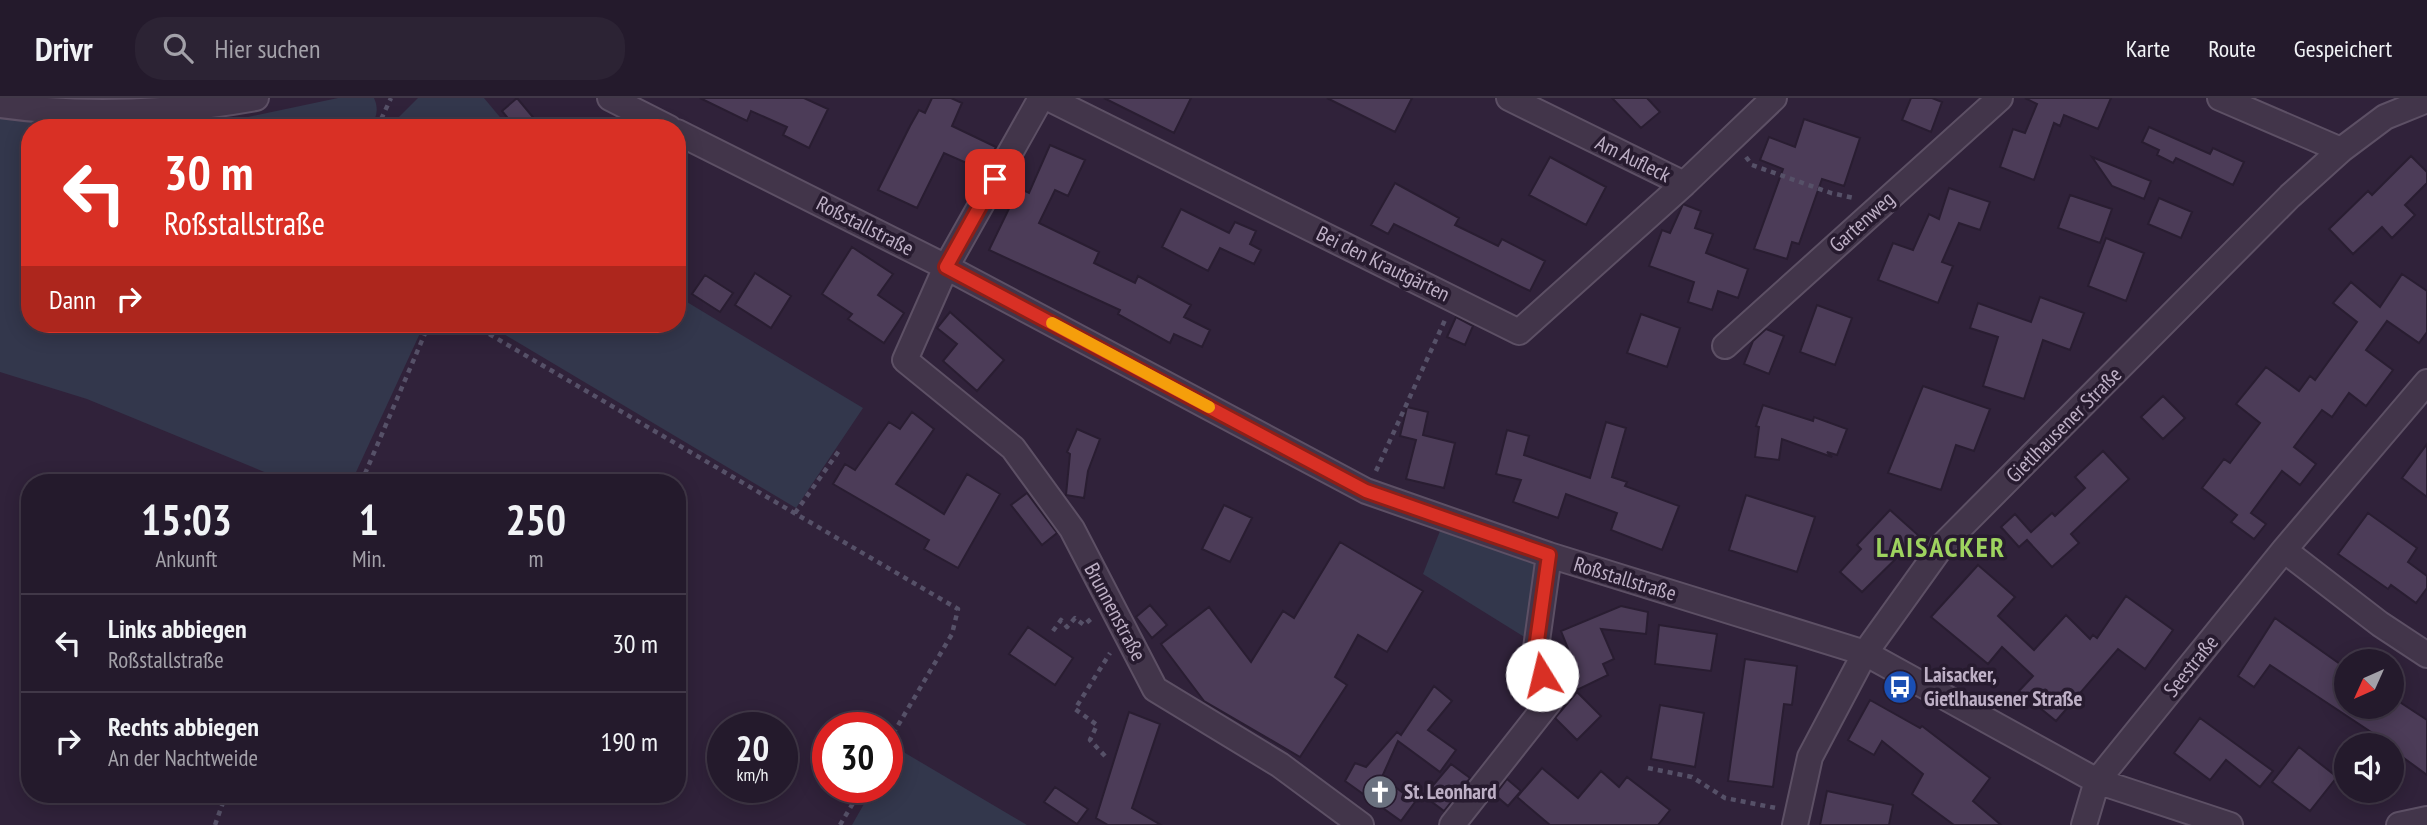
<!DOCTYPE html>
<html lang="de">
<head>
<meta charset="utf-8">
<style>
	body { margin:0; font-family:"PT Sans Narrow",sans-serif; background:#2c2334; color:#f1f3f6; height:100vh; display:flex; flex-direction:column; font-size:26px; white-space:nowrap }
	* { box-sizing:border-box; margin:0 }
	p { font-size:23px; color:#a3a1a9 }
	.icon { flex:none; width:38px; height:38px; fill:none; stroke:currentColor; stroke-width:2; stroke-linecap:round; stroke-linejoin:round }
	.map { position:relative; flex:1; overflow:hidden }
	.drawer { position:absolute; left:21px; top:376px; width:665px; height:329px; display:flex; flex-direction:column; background:#241a2c; border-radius:28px; box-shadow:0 4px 18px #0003,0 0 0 2px #413848 }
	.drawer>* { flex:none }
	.top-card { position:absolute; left:21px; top:21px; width:665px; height:214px; border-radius:28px; box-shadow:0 4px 18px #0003,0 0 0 2px #413848; background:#d93025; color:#fff; overflow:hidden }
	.needle { width:46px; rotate:225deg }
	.fabs { position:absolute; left:2334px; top:551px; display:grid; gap:14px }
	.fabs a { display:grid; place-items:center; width:70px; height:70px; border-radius:50%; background:#241a2c; box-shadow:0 4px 18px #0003,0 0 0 2px #413848; font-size:35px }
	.speed { position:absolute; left:707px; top:614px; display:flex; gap:14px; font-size:35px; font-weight:700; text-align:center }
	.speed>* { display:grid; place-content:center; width:91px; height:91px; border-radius:50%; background:#241a2c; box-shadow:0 4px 18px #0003,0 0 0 2px #413848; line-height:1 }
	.speed small { font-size:18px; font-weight:400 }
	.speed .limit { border:10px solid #d22; background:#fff; color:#111 }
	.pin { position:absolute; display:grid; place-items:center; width:60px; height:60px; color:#fff; margin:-30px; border-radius:14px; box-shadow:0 4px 10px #0006 }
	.me { position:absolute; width:77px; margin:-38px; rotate:351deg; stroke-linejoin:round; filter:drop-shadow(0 0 5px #0008) }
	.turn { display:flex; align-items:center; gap:24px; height:147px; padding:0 28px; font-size:32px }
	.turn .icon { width:91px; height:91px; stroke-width:2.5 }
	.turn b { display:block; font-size:49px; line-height:60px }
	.then { display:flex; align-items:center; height:66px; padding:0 28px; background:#0003; gap:14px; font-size:26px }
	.eta { display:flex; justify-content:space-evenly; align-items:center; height:119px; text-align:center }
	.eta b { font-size:42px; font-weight:600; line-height:49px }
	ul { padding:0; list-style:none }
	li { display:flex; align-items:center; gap:21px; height:98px; padding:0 28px; border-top:2px solid #413848 }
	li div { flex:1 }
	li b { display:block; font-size:26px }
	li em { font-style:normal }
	header { display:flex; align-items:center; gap:42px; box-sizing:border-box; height:98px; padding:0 35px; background:#241a2c; border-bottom:2px solid #413848 }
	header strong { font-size:33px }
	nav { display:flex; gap:38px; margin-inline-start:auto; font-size:24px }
	.search { width:490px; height:63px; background:#2c2334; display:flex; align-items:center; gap:18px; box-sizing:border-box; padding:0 24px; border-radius:28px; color:#a3a1a9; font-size:26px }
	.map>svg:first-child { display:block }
	.green { fill:#33374c }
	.building { fill:#4c3c58; stroke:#291d31; stroke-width:2 }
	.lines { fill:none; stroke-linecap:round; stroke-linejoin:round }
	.street-casing { stroke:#5d5065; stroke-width:28 }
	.path { stroke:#565168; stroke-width:4.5; stroke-dasharray:5 5; stroke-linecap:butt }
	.street { stroke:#42354a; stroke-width:24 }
	.route-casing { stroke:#8d1f18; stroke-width:18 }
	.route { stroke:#d93025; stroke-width:12 }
	.slow { stroke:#f59e0b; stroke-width:12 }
	.labels { text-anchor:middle; stroke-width:7; stroke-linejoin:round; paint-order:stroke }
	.street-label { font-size:21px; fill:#beb0c6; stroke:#271b2f }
	.poi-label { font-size:21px; font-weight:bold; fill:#beb0c6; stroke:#271b2f; text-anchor:start }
	.district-label { font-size:28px; font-weight:bold; letter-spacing:2px; fill:#9ed35f; stroke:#271b2f }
</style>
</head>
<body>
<header>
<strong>Drivr</strong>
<div class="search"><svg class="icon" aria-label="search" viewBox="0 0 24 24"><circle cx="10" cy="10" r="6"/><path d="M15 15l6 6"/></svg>Hier suchen</div>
<nav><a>Karte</a><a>Route</a><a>Gespeichert</a></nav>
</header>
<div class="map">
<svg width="2427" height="727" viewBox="0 0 2427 727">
	<rect width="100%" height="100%" fill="#30223a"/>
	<path class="green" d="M338,0H374C379,11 377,20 369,30H136L215,26Z
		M418,0H484L509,30H388Z
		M0,19L93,30H30V226H420L421,233L351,385H291L87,301L0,274Z
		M677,198L863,310L796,410L487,226H677Z
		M1442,428L1543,462L1531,543L1423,476Z
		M895,649L1027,727H852L873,690H887V664Z"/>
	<path class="building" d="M517,0L542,30H516L502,13Z
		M700,0H804L828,11L809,50L783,37L787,29L751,13L747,23Z
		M932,0H951L962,5L952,28L996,49L987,65L974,59L971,67L944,55L917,110L878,92L910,28L919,12L925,15Z
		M1104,0H1191L1174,35Z
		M1327,0H1412L1395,34Z
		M1612,0H1647L1660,14L1641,30Z
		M1911,0H1932L1942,4L1931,34L1902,22Z
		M2025,0H2111L2098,31L2064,17L2060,28L2054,25L2034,82L2000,69L2013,31L2025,35L2037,6Z
		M1804,21L1860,40L1844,88L1822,81L1799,146L1792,144L1787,161L1754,151L1783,71L1760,62L1769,39L1795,49Z
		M2149,29L2210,56L2213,50L2244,64L2233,87L2176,60L2173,65L2157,57L2159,52L2142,44Z
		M1050,47L1085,62L1068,98L1055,92L1039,125L1099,154L1094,165L1135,185L1138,178L1191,207L1184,219L1210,232L1202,249L1174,236L1170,245L1118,216L1120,212L989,152L1019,90L1029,95Z
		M2411,58L2427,74V85L2405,107L2415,117L2392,140L2382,129L2353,156L2329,131L2368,93L2372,97Z
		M1550,59L1606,89L1586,127L1529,97Z
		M2092,59L2151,83L2144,101L2112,88Z
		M1395,85L1459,120L1455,127L1498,148L1502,141L1545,163L1530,193L1394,126L1388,136L1371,127Z
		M1949,90L1990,104L1980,132L1959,125L1942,164L1953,168L1938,205L1878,182L1893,145L1913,152L1929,116L1939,121Z
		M2070,97L2112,111L2100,145L2058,130Z
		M2159,100L2192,114L2181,140L2148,126Z
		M1683,106L1701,113L1695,130L1713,136L1706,155L1748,171L1738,200L1718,193L1712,212L1688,204L1694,184L1649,168L1662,132L1670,135Z
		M1181,111L1229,135L1235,124L1256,133L1250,146L1261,152L1254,166L1220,150L1208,173L1162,149Z
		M2106,140L2144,155L2126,203L2088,188Z
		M852,149L893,176L878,197L904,215L884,245L848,221L852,216L822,196Z
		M755,175L791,198L771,230L735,207Z
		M2402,176L2427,193V234L2419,245L2387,223L2366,252L2393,272L2366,308L2349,295L2332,319L2322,312L2294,349L2316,366L2300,387L2282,373L2251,415L2266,426L2254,441L2231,424L2237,417L2202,390L2224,361L2230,365L2260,325L2236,306L2266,269L2299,293L2310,278L2315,282L2357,224L2333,205L2351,184L2380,209Z
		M705,177L733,195L720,214L692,196Z
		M2040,199L2084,215L2070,252L2043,242L2024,301L1983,288L1998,239L1970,230L1978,205L2031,224Z
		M1817,207L1852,220L1835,267L1800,254Z
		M950,214L1004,262L977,293L943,263L957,246L937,230Z
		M1641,216L1680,230L1667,269L1627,255Z
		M1456,219L1473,228L1465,247L1447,239Z
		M1766,231L1784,238L1769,276L1744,266L1753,243Z
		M1923,288L1990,311L1974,353L1956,347L1941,392L1888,375Z
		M2163,298L2185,320L2163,341L2141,319Z
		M1763,307L1813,323L1814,319L1847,331L1837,357L1827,354L1832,359L1782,341L1779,362L1755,359L1759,329L1756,328Z
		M1407,309L1428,314L1423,337L1455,345L1444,390L1406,381L1416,342L1400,338Z
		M912,314L934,331L896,386L944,416L967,376L1000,396L958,470L924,451L929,442L833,386L845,366L855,372L889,324L900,331Z
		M1606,324L1626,330L1612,379L1627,384L1625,388L1679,408L1662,452L1611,432L1617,415L1566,396L1558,420L1513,404L1521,382L1496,376L1507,332L1529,338L1524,357L1590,380Z
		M1077,331L1100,341L1088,373L1084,400L1066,397L1070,356L1067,354Z
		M2427,346V399L2402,380Z
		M2103,353L2129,381L2071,436L2079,445L2052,469L2027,442L2019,449L2001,429L2015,416L2031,434L2052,415L2055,418L2085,390L2075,379Z
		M1027,395L1057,435L1042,447L1011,407Z
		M1746,397L1815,419L1797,474L1729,452Z
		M1224,407L1252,420L1230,464L1202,451Z
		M1890,412L1919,438L1862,494L1840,474L1861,451L1857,447Z
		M2368,415L2417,450L2408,464L2427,478V490L2416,505L2391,487L2388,491L2338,456Z
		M1340,444L1423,493L1387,554L1358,537L1335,579L1347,587L1300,659L1204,603L1161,546L1209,509L1251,564L1283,513L1294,520Z
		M1978,467L2015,499L1998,518L2034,552L2066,517L2090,541L2093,537L2097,540L2126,498L2173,532L2145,571L2118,551L2056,623L2019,593L2033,578L2002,549L1988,566L1931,519Z
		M1150,507L1167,527L1152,540L1136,519Z
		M1621,508L1648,514L1646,536L1601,531L1614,561L1603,566L1608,577L1577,592L1563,562L1571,558L1561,533Z
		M2275,520L2347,571V609H2392V599L2427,622V677L2397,655L2392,648L2270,567L2254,589L2238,578Z
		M1659,527L1717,536L1711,573L1655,566Z
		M1028,529L1073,560L1055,587L1009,556Z
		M1745,561L1797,568L1792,607L1784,606L1773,689L1728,683Z
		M1434,588L1452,603L1428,632L1456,652L1440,674L1398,643L1382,679L1415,704L1401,723L1345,683L1355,665L1366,669L1397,634L1401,637Z
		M1577,594L1601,618L1577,642L1555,620Z
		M1870,602L1920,630L1922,628L1990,680L1973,703L2001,727H1954L1912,696L1923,676L1882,643L1874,657L1848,642Z
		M1660,607L1704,615L1695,669L1651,661Z
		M1129,614L1160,626L1132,710L1161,727H1108L1096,720Z
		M2200,620L2273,673L2260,689L2226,662L2210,682L2174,655Z
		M2299,649L2337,679L2310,713L2272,684Z
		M1451,666L1470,680L1444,713L1424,698Z
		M1542,670L1578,700L1601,673L1619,689L1627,679L1670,712L1658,727H1550L1517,699Z
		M1507,681L1521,693L1508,708L1495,697Z
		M1055,689L1088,711L1077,726L1044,704Z
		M1827,693L1893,707L1889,727H1820Z"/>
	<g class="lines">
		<g class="street-casing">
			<path id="street" d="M610,0L669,30
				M1041,0L946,169L905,262L1013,350L1072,431L1155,591L1280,667L1361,727
				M1048,0L1519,234L1684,86
				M1509,0L1684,86L1774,0
				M2220,0L2341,52
				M0,7C85,19 172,15 256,0
				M677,34L946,169L1366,393L1549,457L1865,555L2097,683L2230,727
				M1725,248L2000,0
				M2284,452L2380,526L2427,557
				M1452,727L1549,604L1536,550L1549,457
				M1795,727L1810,659L1865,555L1941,449L2290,98L2341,52L2385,19L2427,2
				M2084,727L2097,683L2284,452L2427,284
				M2399,727L2427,721"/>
		</g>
		<path class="path" d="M377,30L391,0
			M1746,59L1752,67L1831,95L1854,100
			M472,226L958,511L952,536L887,646
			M1376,373L1445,222
			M361,385L429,226
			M795,415L841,350
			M1053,533L1061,522L1067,529L1075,520L1084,527L1092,520
			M1105,658L1090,642L1097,627L1075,611L1110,555
			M1648,670L1692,679L1725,700L1776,710
			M215,727L226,696
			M840,727L862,690"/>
		<use href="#street" class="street"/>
	</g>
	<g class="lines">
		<g class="route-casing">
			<path id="route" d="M995,81L946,169L1366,393L1549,457L1536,550L1542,577"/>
		</g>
		<use href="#route" class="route"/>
		<path class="slow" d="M1052,225L1209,309"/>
	</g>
	<defs>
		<g id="bus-disc" transform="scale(1.75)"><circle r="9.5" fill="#1a4fb4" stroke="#271b2f"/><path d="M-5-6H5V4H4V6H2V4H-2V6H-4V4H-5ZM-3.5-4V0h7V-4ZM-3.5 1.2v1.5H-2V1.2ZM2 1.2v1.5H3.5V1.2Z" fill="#fff"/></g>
		<g id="church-disc" transform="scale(1.75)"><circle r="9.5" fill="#6b7280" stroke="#271b2f"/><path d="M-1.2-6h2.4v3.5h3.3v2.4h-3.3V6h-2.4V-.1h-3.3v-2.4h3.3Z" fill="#fff"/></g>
	</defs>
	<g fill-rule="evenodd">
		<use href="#bus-disc" x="1900" y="589"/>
		<use href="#church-disc" x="1380" y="694"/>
	</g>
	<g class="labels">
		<g class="street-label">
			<text transform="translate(1633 61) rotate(26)" y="7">Am Aufleck</text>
			<text transform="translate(1862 124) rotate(-42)" y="7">Gartenweg</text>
			<text transform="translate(865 128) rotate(27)" y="7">Roßstallstraße</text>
			<text transform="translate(1383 166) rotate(26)" y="7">Bei den Krautgärten</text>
			<text transform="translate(2064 327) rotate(-45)" y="7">Gietlhausener Straße</text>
			<text transform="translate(1625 481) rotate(17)" y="7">Roßstallstraße</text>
			<text transform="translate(1115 514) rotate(62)" y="7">Brunnenstraße</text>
			<text transform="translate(2191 568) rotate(-51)" y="7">Seestraße</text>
		</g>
		<g class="poi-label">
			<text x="1924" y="584">Laisacker,<tspan x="1924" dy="24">Gietlhausener Straße</tspan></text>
			<text x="1404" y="701">St. Leonhard</text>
		</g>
		<g class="district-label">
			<text x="1941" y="459">LAISACKER</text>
		</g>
	</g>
</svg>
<div class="fabs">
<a><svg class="needle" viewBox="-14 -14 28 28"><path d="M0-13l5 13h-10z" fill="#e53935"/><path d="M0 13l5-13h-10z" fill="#a3a1a9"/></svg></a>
<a><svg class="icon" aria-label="sound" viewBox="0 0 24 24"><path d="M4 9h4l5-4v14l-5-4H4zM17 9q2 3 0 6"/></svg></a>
</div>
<div class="speed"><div>20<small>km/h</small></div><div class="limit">30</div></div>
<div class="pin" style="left:995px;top:81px;background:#d93025"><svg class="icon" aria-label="arrive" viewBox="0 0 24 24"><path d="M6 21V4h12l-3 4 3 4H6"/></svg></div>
<svg class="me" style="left:1542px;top:577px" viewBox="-20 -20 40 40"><circle r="19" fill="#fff"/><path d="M0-13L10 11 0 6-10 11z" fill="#d93025"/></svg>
<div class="top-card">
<div class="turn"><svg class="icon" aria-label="left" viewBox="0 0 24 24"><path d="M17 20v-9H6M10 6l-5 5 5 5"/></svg><div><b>30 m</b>Roßstallstraße</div></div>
<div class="then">Dann<svg class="icon" aria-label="right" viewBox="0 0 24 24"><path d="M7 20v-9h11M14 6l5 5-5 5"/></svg></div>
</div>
<section class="drawer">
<div class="eta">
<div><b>15:03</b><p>Ankunft</p></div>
<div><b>1</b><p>Min.</p></div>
<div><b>250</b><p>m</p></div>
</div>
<ul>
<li><svg class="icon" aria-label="left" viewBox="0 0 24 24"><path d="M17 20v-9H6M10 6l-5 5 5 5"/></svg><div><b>Links abbiegen</b><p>Roßstallstraße</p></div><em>30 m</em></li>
<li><svg class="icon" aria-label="right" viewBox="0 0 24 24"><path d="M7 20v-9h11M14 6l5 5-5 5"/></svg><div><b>Rechts abbiegen</b><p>An der Nachtweide</p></div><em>190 m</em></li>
</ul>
</section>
</div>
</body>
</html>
